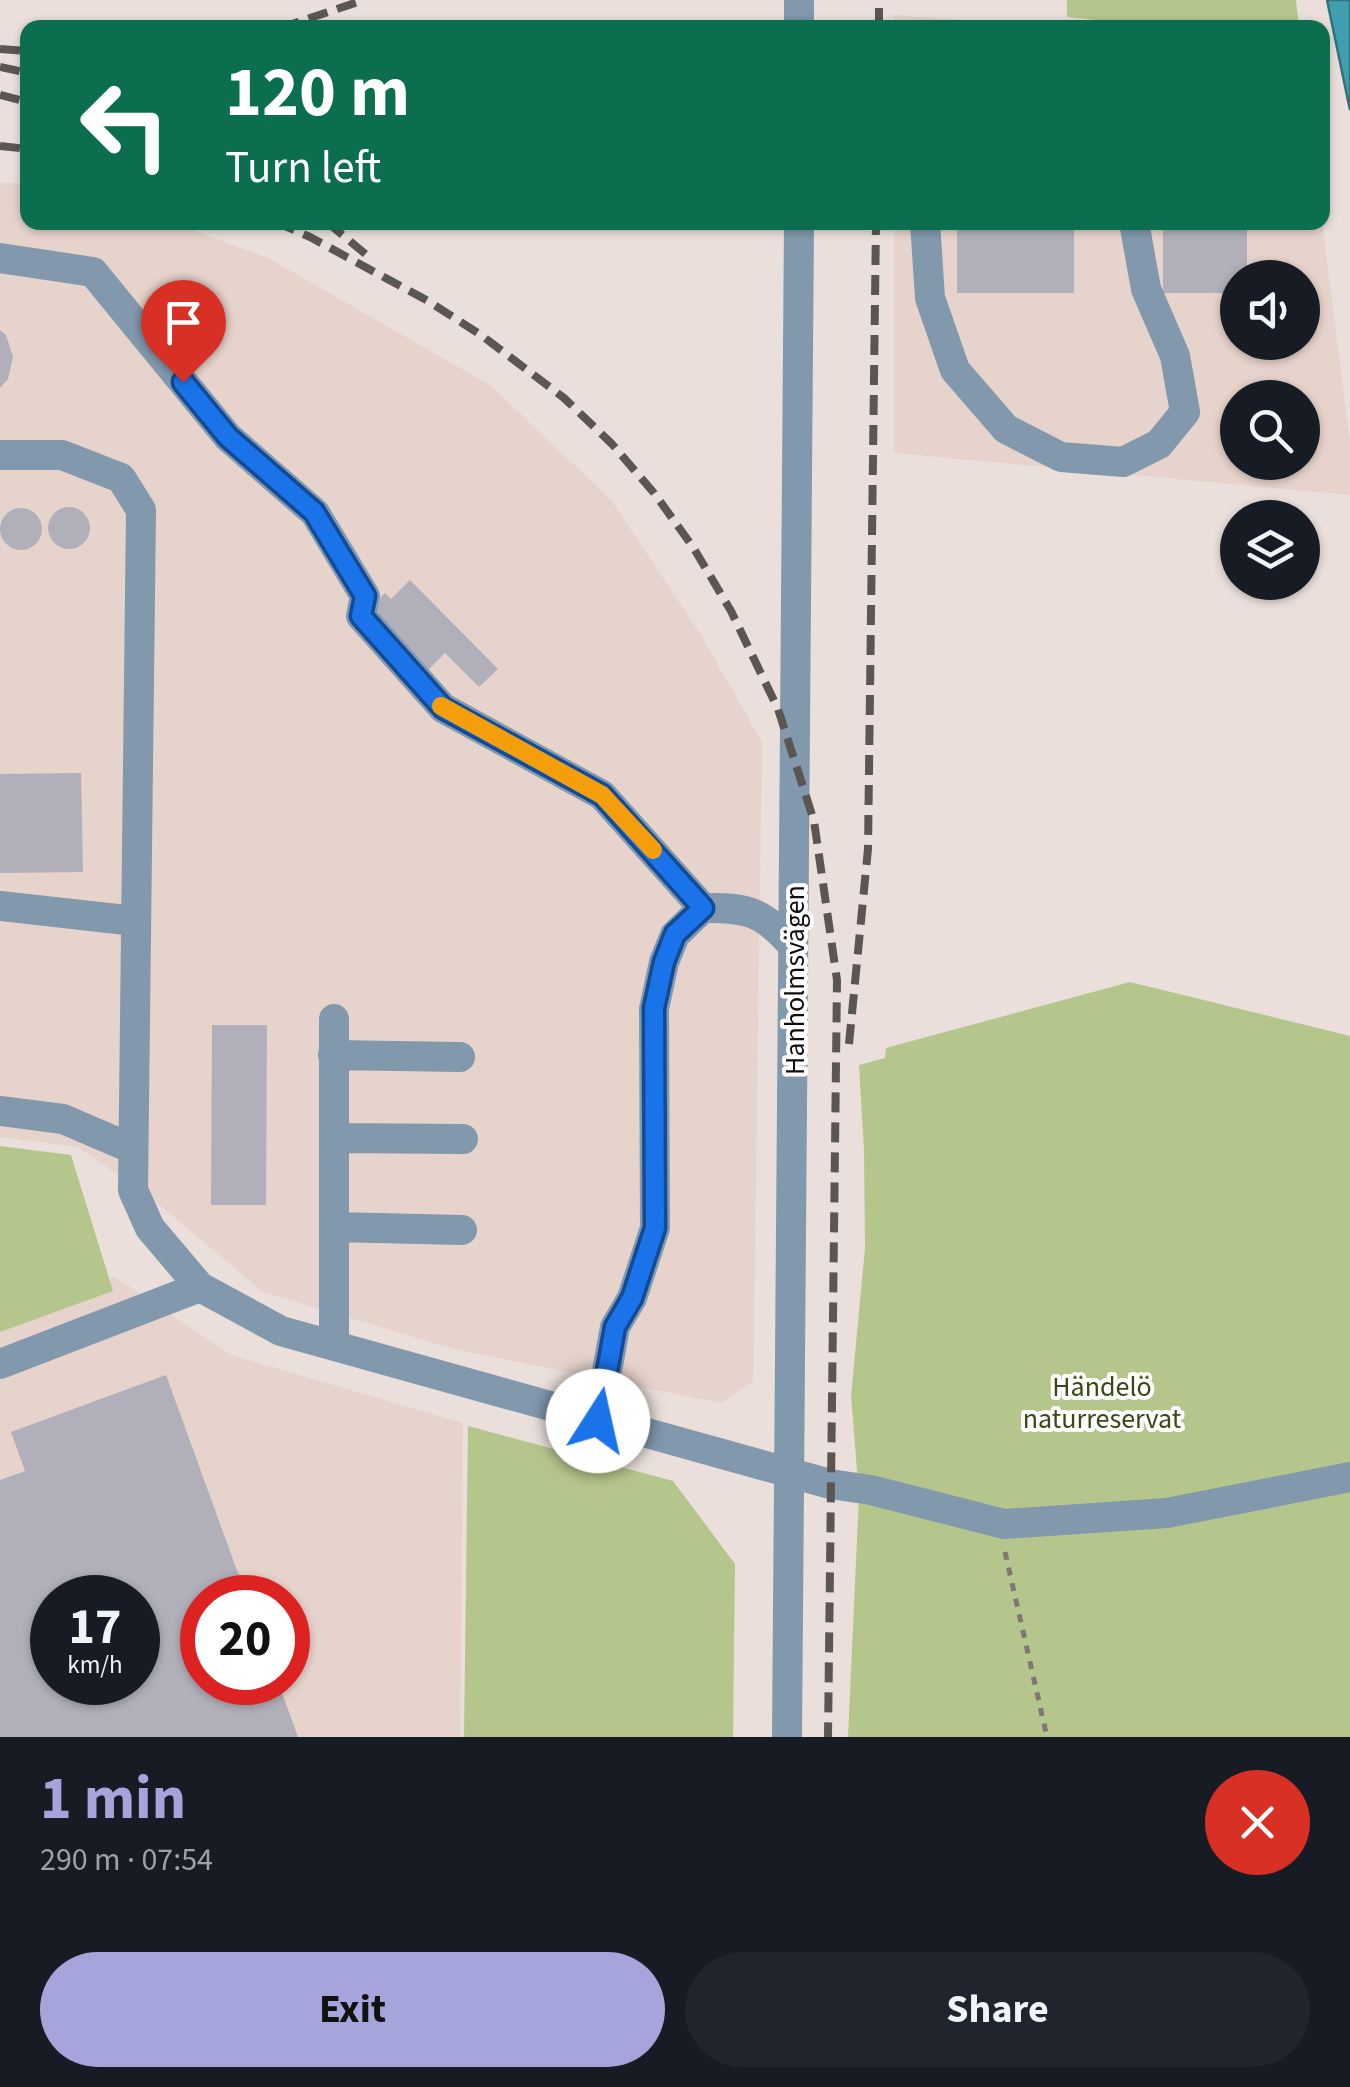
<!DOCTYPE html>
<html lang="en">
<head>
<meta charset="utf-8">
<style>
	body { margin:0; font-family:"Source Sans 3",sans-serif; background:#20242c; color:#f1f3f6; height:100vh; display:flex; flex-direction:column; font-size:38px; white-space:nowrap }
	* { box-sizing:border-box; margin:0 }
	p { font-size:32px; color:#9ea1a6 }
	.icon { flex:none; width:55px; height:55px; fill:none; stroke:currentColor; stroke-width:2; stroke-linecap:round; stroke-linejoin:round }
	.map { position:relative; height:1737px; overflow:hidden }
	.sheet { display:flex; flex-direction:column; background:#171b24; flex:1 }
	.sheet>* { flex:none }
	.hud { position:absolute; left:20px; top:20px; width:1310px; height:210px; border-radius:20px; box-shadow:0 2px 8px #0004; background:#0b6e4f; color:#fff; overflow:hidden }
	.buttons { position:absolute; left:1220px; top:260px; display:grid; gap:20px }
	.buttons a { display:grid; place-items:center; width:100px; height:100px; border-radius:50%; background:#171b24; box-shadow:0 2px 8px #0004; font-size:50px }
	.speed { position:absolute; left:30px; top:1575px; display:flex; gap:20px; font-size:50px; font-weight:700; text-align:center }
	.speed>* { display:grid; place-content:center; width:130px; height:130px; border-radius:50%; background:#171b24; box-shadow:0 2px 8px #0004; line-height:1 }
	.speed small { font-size:25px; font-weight:400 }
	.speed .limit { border:15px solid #d22; background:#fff; color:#111 }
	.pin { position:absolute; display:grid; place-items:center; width:85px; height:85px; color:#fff; margin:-102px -42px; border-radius:50% 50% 50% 0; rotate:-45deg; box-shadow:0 0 10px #0007 }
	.pin .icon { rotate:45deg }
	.me { position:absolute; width:110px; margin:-55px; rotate:10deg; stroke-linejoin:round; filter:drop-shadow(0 0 8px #0008) }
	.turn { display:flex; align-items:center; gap:35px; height:210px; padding:0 40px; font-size:45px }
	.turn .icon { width:130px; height:130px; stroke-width:2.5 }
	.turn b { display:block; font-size:70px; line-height:85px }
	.round { display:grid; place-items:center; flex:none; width:105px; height:105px; border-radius:52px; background:#20242c }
	.headline { display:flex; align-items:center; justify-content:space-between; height:170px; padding:0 40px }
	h1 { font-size:60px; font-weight:700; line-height:75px; color:#a5a4db }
	.button { display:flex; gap:20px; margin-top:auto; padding:20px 40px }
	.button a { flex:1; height:115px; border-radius:60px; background:#a5a4db; color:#111; font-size:40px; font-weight:700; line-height:115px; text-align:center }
	.button a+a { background:#20242c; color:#f1f3f6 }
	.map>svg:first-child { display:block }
	.built { fill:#e6d3cb; fill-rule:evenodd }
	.green { fill:#b5c68c }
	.water { fill:#409fae; stroke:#31737d; stroke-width:2.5 }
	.building { fill:#b1afb9; fill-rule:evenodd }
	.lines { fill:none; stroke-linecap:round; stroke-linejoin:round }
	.path { stroke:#7e7774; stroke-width:5; stroke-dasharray:8 8; stroke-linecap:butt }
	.minor { stroke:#8198ad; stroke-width:30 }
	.rail { stroke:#5c5653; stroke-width:8; stroke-dasharray:20 10; stroke-linecap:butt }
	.route-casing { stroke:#114b97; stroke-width:25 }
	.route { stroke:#1a73e8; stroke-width:18 }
	.slow { stroke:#f59e0b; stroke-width:18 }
	.labels { text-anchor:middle; stroke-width:8; stroke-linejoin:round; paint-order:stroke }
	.street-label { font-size:28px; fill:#0f0c0a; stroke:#fff }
	.park-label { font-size:28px; fill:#3b4716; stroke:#fff }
</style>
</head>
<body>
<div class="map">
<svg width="1350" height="1737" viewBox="0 0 1350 1737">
	<rect width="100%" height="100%" fill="#eadfdb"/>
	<path class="built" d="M894,15L1055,27H894Z
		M0,183H27L28,222L174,223L268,258L490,385L611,500L702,637L762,742L753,1382L721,1403L454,1349L263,1292L155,1201L78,1147L0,1137Z
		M894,223H1322L1350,442V495L894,453ZM1238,278H1302V342H1238ZM1238,398H1302V462H1238Z
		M115,1277L231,1355L463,1423L460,1737H0V1319ZM52,1598H138V1682H52ZM202,1598H288V1682H202Z"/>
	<path class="green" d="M1067,0H1296L1299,27L1177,28L1067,17Z
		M1130,982L1350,1036V1737H848L859,1495L851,1396L865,1248L864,1151L859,1065L885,1058L886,1048Z
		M0,1146L71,1155L113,1291L0,1332Z
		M468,1426L673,1481L735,1564L733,1737H464Z"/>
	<path class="water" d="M1327,0H1350V110Z"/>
	<path class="building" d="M957,222H1074V293H957Z
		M1163,222H1247V278H1238V293H1163Z
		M0,330L6,335L13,357L8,379L0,388Z
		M48 528a21 21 0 1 1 42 0a21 21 0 1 1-42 0Z
		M0 529a21 21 0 1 1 42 0a21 21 0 1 1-42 0Z
		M410,580L498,669L479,687L445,653L421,677L361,616L385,593L391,599Z
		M81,773L83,872L0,873V774Z
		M212,1025H267L266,1205H211Z
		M166,1375L247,1598H202V1682H278L298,1737H0V1480L25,1471L11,1432ZM52,1598H138V1682H52Z"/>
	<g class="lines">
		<path class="path" d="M1005,1552L1047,1737"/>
		<path class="minor" d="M799,0V28
			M925,222L930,298L955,370L1006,429L1061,457L1123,462L1159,444L1185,412L1175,356L1146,289L1134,222
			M0,258L93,272L228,437L315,513L365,596L361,616L443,708L602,795L703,908
			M0,455H62L121,478L141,510L133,1190L150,1228L200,1287L281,1331L830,1484L871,1490L1004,1524L1167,1513L1350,1477
			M0,906L135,921
			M334,1019V1346
			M333,1055L460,1057
			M0,1111L63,1119L133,1149
			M334,1138L463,1139
			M334,1227L462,1230
			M0,1364L200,1287
			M598,1421L615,1327L632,1298L655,1228L654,1009L664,962L675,935L703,908C747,907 764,912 793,946
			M787,1737L799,222"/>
		<path class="rail" d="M280,28L364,0
			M879,28V0
			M0,49L28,51
			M0,67L28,73
			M0,95L28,102
			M0,146L28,149
			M276,222L310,237L428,301L481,335L564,398L612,444L654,493L693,547L731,611L778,709L814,821L837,980L828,1737
			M327,222L369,257
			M849,1044L868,849L876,222"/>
	</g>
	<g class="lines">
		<g class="route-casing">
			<path id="route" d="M183,382L228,437L314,512L365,596L361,616L443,708L602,795L703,908L675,934L664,962L654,1008L655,1228L632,1298L615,1327L598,1421"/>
		</g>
		<use href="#route" class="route"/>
		<path class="slow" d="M441,706L602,795L653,850"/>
	</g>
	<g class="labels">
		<g class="street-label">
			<text transform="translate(794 980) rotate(-90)" y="10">Hanholmsvägen</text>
		</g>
		<g class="park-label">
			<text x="1102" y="1396">Händelö<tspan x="1102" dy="32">naturreservat</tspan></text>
		</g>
	</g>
</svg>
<div class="buttons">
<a><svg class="icon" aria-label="sound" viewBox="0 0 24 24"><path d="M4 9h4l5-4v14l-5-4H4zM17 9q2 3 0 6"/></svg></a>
<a><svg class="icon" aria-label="search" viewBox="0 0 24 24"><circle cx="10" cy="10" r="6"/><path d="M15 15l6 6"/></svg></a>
<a><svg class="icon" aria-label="layers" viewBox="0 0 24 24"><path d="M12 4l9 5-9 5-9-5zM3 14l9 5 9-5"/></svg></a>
</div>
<div class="speed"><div>17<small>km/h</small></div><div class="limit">20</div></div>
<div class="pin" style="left:183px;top:382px;background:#d93025"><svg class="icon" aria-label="arrive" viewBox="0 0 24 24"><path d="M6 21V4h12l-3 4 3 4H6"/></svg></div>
<svg class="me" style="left:598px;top:1421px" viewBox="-20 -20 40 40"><circle r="19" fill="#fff"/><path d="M0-13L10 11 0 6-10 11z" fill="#1a73e8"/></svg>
<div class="hud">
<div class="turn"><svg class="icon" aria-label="left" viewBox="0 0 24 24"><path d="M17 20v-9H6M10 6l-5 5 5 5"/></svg><div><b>120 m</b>Turn left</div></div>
</div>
</div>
<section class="sheet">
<div class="headline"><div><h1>1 min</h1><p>290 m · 07:54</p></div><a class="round" style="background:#d93025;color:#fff"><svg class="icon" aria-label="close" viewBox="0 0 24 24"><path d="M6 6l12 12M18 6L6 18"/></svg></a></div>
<div class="button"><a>Exit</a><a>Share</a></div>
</section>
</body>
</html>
